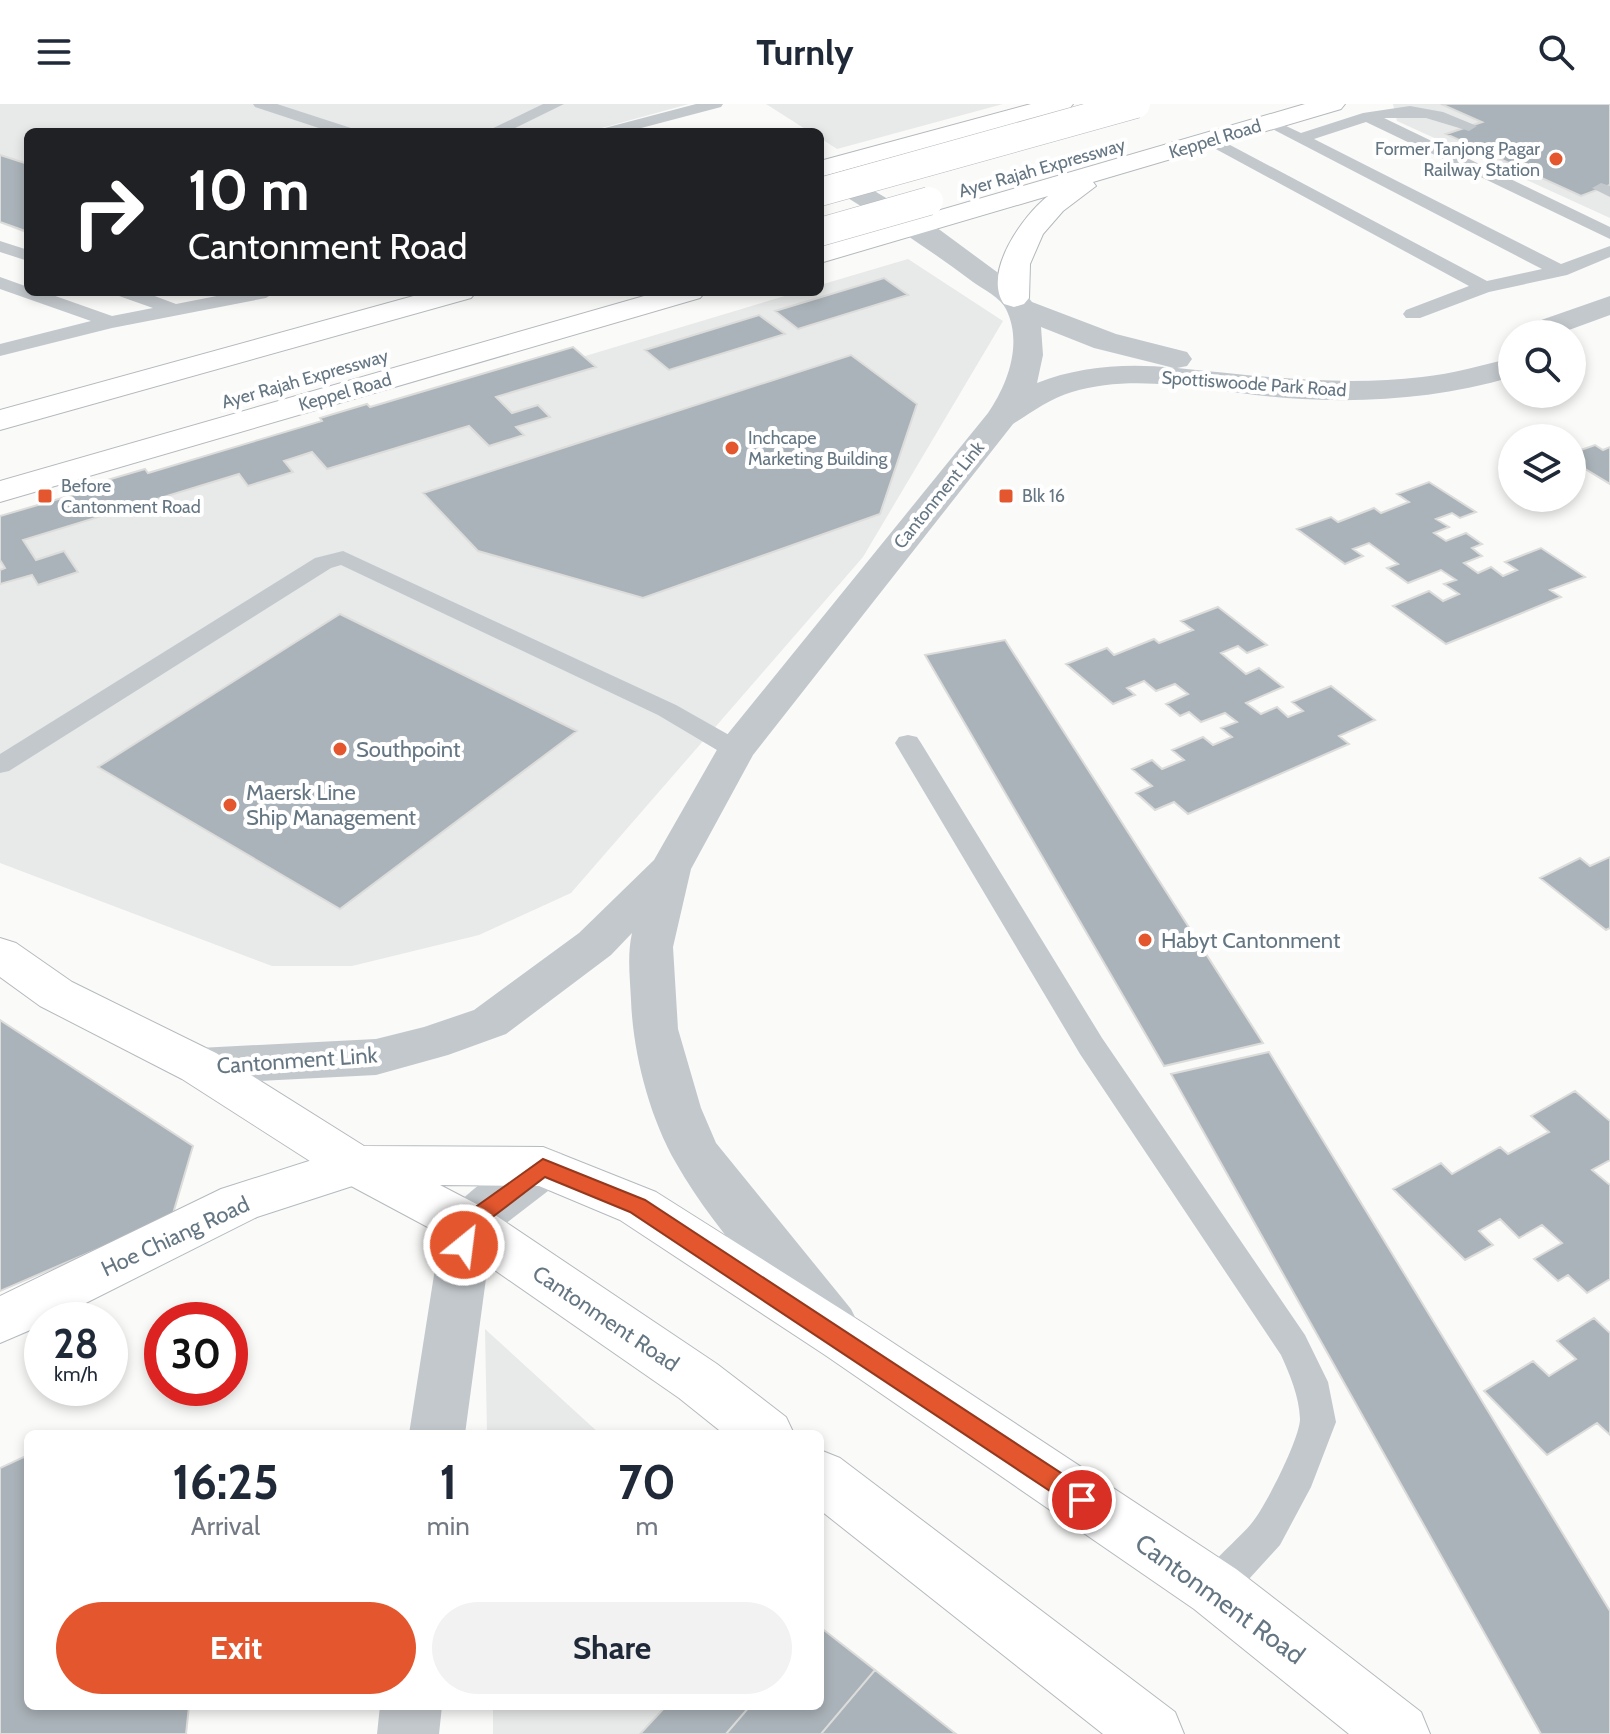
<!DOCTYPE html>
<html lang="en">
<head>
<meta charset="utf-8">
<style>
	body { margin:0; font-family:Cabin,sans-serif; background:#f2f2f3; color:#1f2937; height:100vh; display:flex; flex-direction:column; font-size:30px; white-space:nowrap }
	* { box-sizing:border-box; margin:0 }
	p { font-size:26px; color:#747a83 }
	.icon { flex:none; width:44px; height:44px; fill:none; stroke:currentColor; stroke-width:2; stroke-linecap:round; stroke-linejoin:round }
	.map { position:relative; flex:1; overflow:hidden }
	.panel { position:absolute; left:24px; top:1326px; width:800px; height:280px; display:flex; flex-direction:column; background:#fff; border-radius:12px; box-shadow:0 4px 12px #0003 }
	.panel>* { flex:none }
	.banner { position:absolute; left:24px; top:24px; width:800px; height:168px; border-radius:12px; box-shadow:0 4px 12px #0003; background:#202124; color:#fff; overflow:hidden }
	.buttons { position:absolute; left:1498px; top:216px; display:grid; gap:16px }
	.buttons a { display:grid; place-items:center; width:88px; height:88px; border-radius:50%; background:#fff; box-shadow:0 4px 12px #0003; font-size:40px }
	.speed { position:absolute; left:24px; top:1198px; display:flex; gap:16px; font-size:40px; font-weight:700; text-align:center }
	.speed>* { display:grid; place-content:center; width:104px; height:104px; border-radius:50%; background:#fff; box-shadow:0 4px 12px #0003; line-height:1 }
	.speed small { font-size:20px; font-weight:400 }
	.speed .limit { border:12px solid #d22; background:#fff; color:#111 }
	.pin { position:absolute; display:grid; place-items:center; width:68px; height:68px; color:#fff; margin:-34px; border:4px solid #fff; border-radius:50%; box-shadow:0 2px 8px #0007 }
	.me { position:absolute; width:88px; margin:-44px; rotate:29deg; stroke-linejoin:round; filter:drop-shadow(0 0 6px #0008) }
	.turn { display:flex; align-items:center; gap:28px; height:168px; padding:0 32px; font-size:36px }
	.turn .icon { width:104px; height:104px; stroke-width:2.5 }
	.turn b { display:block; font-size:56px; line-height:68px }
	.eta { display:flex; justify-content:space-evenly; align-items:center; height:136px; text-align:center }
	.eta b { font-size:48px; font-weight:800; line-height:56px }
	.primary-button { display:flex; gap:16px; margin-top:auto; padding:16px 32px }
	.primary-button a { flex:1; height:92px; border-radius:48px; background:#e4572e; color:#fff; font-size:32px; font-weight:800; line-height:92px; text-align:center }
	.primary-button a+a { background:#f2f2f3; color:#1f2937 }
	header { display:flex; justify-content:space-between; align-items:center; height:104px; padding:0 32px; background:#fff; font-size:36px; font-weight:800 }
	.map>svg:first-child { display:block }
	.built { fill:#e8e9e9 }
	.building { fill:#aab3b9; stroke:#dcdcda; stroke-width:2 }
	.lines { fill:none; stroke-linecap:round; stroke-linejoin:round }
	.secondary-casing { stroke:#b3babf; stroke-width:2 }
	.primary-casing { stroke:#b5babe; stroke-width:2 }
	.highway-casing { stroke:#b4b9bd; stroke-width:2 }
	.lane { fill:#c3c8cc; fill-rule:evenodd }
	.street { fill:#c3c8cc; fill-rule:evenodd }
	.secondary { fill:#fff; fill-rule:evenodd }
	.primary { fill:#fff; fill-rule:evenodd }
	.highway { fill:#fff; fill-rule:evenodd }
	.highway-bridge-casing { stroke:#b4b9bd; stroke-width:29; stroke-linecap:butt }
	.highway-bridge { stroke:#fff; stroke-width:28 }
	.route { fill:#e4572e; stroke:#94391e; stroke-width:2 }
	.poi-dot { fill:#e4572e; stroke:#fff; stroke-width:3 }
	.labels { text-anchor:middle; stroke-width:8; stroke-linejoin:round; paint-order:stroke }
	.far-street-label { font-size:18px; fill:#657683; stroke:#fff }
	.far-poi-label { font-size:18px; fill:#657683; stroke:#fff; text-anchor:start }
	.poi-label { font-size:22px; fill:#657683; stroke:#fff; text-anchor:start }
	.street-label { font-size:22px; fill:#657683; stroke:#fff }
	.near-street-label { font-size:26px; fill:#657683; stroke:#fff }
</style>
</head>
<body>
<header><svg class="icon" aria-label="menu" viewBox="0 0 24 24"><path d="M4 6h16M4 12h16M4 18h16"/></svg>Turnly<svg class="icon" aria-label="search" viewBox="0 0 24 24"><circle cx="10" cy="10" r="6"/><path d="M15 15l6 6"/></svg></header>
<div class="map">
<svg width="1610" height="1630" viewBox="0 0 1610 1630">
	<rect width="100%" height="100%" fill="#fafaf8"/>
	<path class="built" d="M0,0H689L587,28H28V130L0,119Z
		M766,0H1003L837,45L820,34V28H810Z
		M1393,0H1610V114L1397,17Z
		M908,155L1003,217L863,453L571,789L479,831L352,862H272L0,759V428L798,188H820V181Z
		M485,1225L600,1330H487Z
		M493,1602H820L928,1630H493Z"/>
	<path class="building" d="M1441,0H1610V81L1581,92L1446,30L1482,18Z
		M0,51L28,60V128L0,118Z
		M884,174L908,191L798,225L775,207Z
		M759,211L785,230L669,266L645,246Z
		M573,243L596,263L496,293L512,309L538,301L550,313L516,323L524,331L489,342L469,322L327,365L312,348L284,357L293,368L248,382L239,370L23,436L36,456L64,447L78,468L38,481L32,471L0,480V466L5,464L0,456V412L100,383L97,379L145,365L148,369L322,317L320,314L367,300L370,303Z
		M851,251L917,300L880,410L643,494L478,447L423,389Z
		M1595,341L1603,346L1610,343V380L1572,357V349Z
		M1429,378L1476,408L1460,414L1452,409L1436,415L1449,423L1434,429L1446,437L1466,429L1482,440L1472,444L1482,452L1464,459L1478,469L1491,463L1503,472L1517,466L1505,458L1541,444L1585,473L1550,486L1561,493L1446,540L1393,502L1429,487L1443,497L1459,490L1444,480L1456,476L1441,466L1408,479L1387,464L1398,460L1369,439L1353,445L1363,452L1345,460L1297,425L1331,413L1338,418L1374,404L1381,409L1409,398L1397,390Z
		M1218,503L1267,541L1247,549L1238,542L1221,549L1246,570L1259,564L1283,583L1246,599L1261,610L1277,603L1288,613L1303,607L1292,598L1331,582L1375,616L1339,632L1349,640L1188,710L1174,698L1155,706L1136,689L1152,682L1132,665L1152,656L1162,665L1184,656L1172,646L1203,633L1213,641L1232,633L1221,624L1237,618L1225,609L1201,618L1189,608L1180,612L1166,600L1188,590L1175,580L1156,587L1144,577L1127,584L1135,591L1113,600L1066,560L1107,544L1114,551L1154,535L1159,539L1193,526L1181,517Z
		M340,510L577,627L340,805L98,663Z
		M1005,536L1263,939L1164,962L925,551Z
		M1610,753V824L1606,826L1540,774L1580,754L1590,762Z
		M0,916L193,1042L172,1113L0,1187Z
		M1269,948L1610,1507V1630H1541L1171,970Z
		M1575,987L1610,1017V1056L1592,1066L1610,1081V1175L1587,1189L1568,1171L1558,1177L1534,1155L1562,1139L1542,1121L1519,1134L1500,1115L1479,1127L1493,1141L1465,1156L1393,1085L1441,1059L1452,1070L1500,1043L1508,1050L1549,1028L1531,1012Z
		M1594,1214L1610,1229V1331L1597,1319L1547,1351L1484,1287L1533,1257L1549,1272L1576,1255L1557,1237Z
		M28,1351V1602H189L186,1630H0V1364Z
		M820,1523L875,1566L821,1630H726L750,1602H820Z
		M875,1566L956,1630H821Z
		M666,1602H750L726,1630H640Z"/>
	<g class="lines">
		<g class="secondary-casing">
			<path id="secondary" d="M356,1042L374,1047L381,1061L374,1075L257,1113L52,1216H42V1221L0,1239V1192L221,1085Z"/>
		</g>
		<g class="primary-casing">
			<path id="primary" d="M0,834L16,839L72,878L216,949L364,1042L543,1043L656,1088L863,1219L1236,1465L1421,1608L1430,1630H1349L1194,1505L825,1251L620,1116L539,1082L440,1081L486,1105L717,1260L786,1313L794,1330H724L679,1294L450,1135L338,1075L182,975L40,902L0,873Z
				M820,1346L840,1354L1175,1608L1184,1630H1103L820,1406Z"/>
		</g>
		<g class="highway-casing">
			<path id="highway" d="M1031,0H1073L1069,5L820,73V57Z
				M1305,0H1345L1341,5L1093,78L1096,82L1063,107L1043,130L1030,160L1029,194L1024,200L1014,203L1004,200C982,169 1023,111 1048,92L820,159V141Z
				M428,188H476L471,194L0,326V306Z
				M658,188H705L700,194L0,398V377Z"/>
		</g>
		<path class="lane" d="M253,0H277L354,25L356,28H331L255,3Z
			M543,0H564L507,28H485Z
			M696,0H723L721,3L626,28H599L601,25Z
			M1410,2L1443,8L1477,22L1469,27L1426,14H1384L1610,123V135L1366,18L1314,35L1561,160L1610,142V153L1567,171L1489,188L1420,214H1406L1403,210L1406,206L1469,182L1201,37L1209,32L1215,33L1487,177L1542,165L1261,19L1269,14L1301,29L1363,9Z
			M1601,79L1610,82V93L1592,84Z
			M0,137L28,146V157L0,148Z
			M0,173L28,183V188H44L112,212L153,204L119,192L117,188H144L176,200L237,188H275L266,194L112,224L0,252V240L91,217L0,185Z
			M343,447L676,601L745,640L749,646L745,652H727L658,611L341,461L331,464L9,667L0,669V650L315,454Z
			M908,631L917,633L921,639L1102,934L1305,1231L1328,1278L1336,1318L1311,1383L1280,1441L1228,1498L1215,1503L1202,1498L1196,1485C1207,1459 1233,1441 1251,1420C1265,1404 1300,1334 1300,1315C1299,1292 1290,1271 1281,1251L1080,950L895,639L899,633Z"/>
		<path class="street" d="M820,58L829,60L940,126L1024,188L1032,198L1116,230L1187,248L1192,255L1187,262L1177,264C1259,272 1340,283 1422,273C1453,270 1482,261 1512,254V273C1443,293 1373,299 1302,295C1228,292 1144,266 1072,288C1051,294 1032,308 1013,320L753,651L691,765L673,843L678,925L701,1004L716,1039L851,1205L859,1221L851,1237L832,1243L813,1237C767,1179 712,1123 676,1059C649,1012 633,949 631,896C630,874 627,851 632,829L611,851L506,930L448,951L376,971L199,980L182,975L175,962L182,949L199,944L376,935L424,923L474,906L579,829L654,756L722,637L988,309C1008,280 1023,239 1006,205C1001,194 983,185 973,178C924,141 873,109 820,77ZM1041,223L1094,244L1174,264C1128,259 1080,262 1037,279L1043,251Z
			M1610,192V211L1558,230H1514L1518,224Z
			M543,1043L561,1049L568,1063L561,1077L492,1130L465,1330H409L442,1120C456,1093 514,1053 543,1043Z
			M380,1602H442L439,1630H377Z"/>
		<use href="#secondary" class="secondary"/>
		<use href="#primary" class="primary"/>
		<use href="#highway" class="highway"/>
		<g class="highway-bridge-casing">
			<path id="highway-bridge" d="M820,88L1136,0
				M820,128L929,97"/>
		</g>
		<use href="#highway-bridge" class="highway-bridge"/>
	</g>
	<path class="route" d="M543,1055L645,1096L1090,1388L1094,1396L1090,1403L1082,1407L1074,1403L630,1108L545,1073L478,1124L472,1147L464,1150L457,1147L454,1141L460,1114Z"/>
	<g class="poi-dot">
		<circle cx="1556" cy="55" r="8"/>
		<circle cx="732" cy="344" r="8"/>
		<rect x="37" y="384" width="16" height="16" rx="4"/>
		<rect x="998" y="384" width="16" height="16" rx="4"/>
		<circle cx="340" cy="645" r="8"/>
		<circle cx="230" cy="701" r="8"/>
		<circle cx="1145" cy="836" r="8"/>
	</g>
	<g class="labels">
		<g class="far-street-label">
			<text transform="translate(1215 35) rotate(-17)" y="6">Keppel Road</text>
			<text transform="translate(1042 64) rotate(-16)" y="6">Ayer Rajah Expressway</text>
			<text transform="translate(305 275) rotate(-16)" y="6">Ayer Rajah Expressway</text>
			<text transform="translate(1254 280) rotate(4)" y="6">Spottiswoode Park Road</text>
			<text transform="translate(345 288) rotate(-16)" y="6">Keppel Road</text>
			<text transform="translate(939 391) rotate(-51)" y="6">Cantonment Link</text>
		</g>
		<g class="far-poi-label">
			<text x="1540" y="51" text-anchor="end">Former Tanjong Pagar<tspan x="1540" dy="21">Railway Station</tspan></text>
			<text x="748" y="340">Inchcape<tspan x="748" dy="21">Marketing Building</tspan></text>
			<text x="61" y="388">Before<tspan x="61" dy="21">Cantonment Road</tspan></text>
			<text x="1022" y="398">Blk 16</text>
		</g>
		<g class="poi-label">
			<text x="356" y="653">Southpoint</text>
			<text x="246" y="696">Maersk Line<tspan x="246" dy="25">Ship Management</tspan></text>
			<text x="1161" y="844">Habyt Cantonment</text>
		</g>
		<g class="street-label">
			<text transform="translate(297 956) rotate(-4)" y="8">Cantonment Link</text>
			<text transform="translate(175 1132) rotate(-25)" y="8">Hoe Chiang Road</text>
			<text transform="translate(606 1214) rotate(34)" y="8">Cantonment Road</text>
		</g>
		<g class="near-street-label">
			<text transform="translate(1220 1495) rotate(36)" y="9">Cantonment Road</text>
		</g>
	</g>
</svg>
<div class="buttons">
<a><svg class="icon" aria-label="search" viewBox="0 0 24 24"><circle cx="10" cy="10" r="6"/><path d="M15 15l6 6"/></svg></a>
<a><svg class="icon" aria-label="layers" viewBox="0 0 24 24"><path d="M12 4l9 5-9 5-9-5zM3 14l9 5 9-5"/></svg></a>
</div>
<div class="speed"><div>28<small>km/h</small></div><div class="limit">30</div></div>
<div class="pin" style="left:1082px;top:1396px;background:#d93025"><svg class="icon" aria-label="arrive" viewBox="0 0 24 24"><path d="M6 21V4h12l-3 4 3 4H6"/></svg></div>
<svg class="me" style="left:464px;top:1141px" viewBox="-20 -20 40 40"><circle r="17" fill="#e4572e" stroke="#fff" stroke-width="3"/><path d="M0-11L8 9 0 5-8 9z" fill="#fff"/></svg>
<div class="banner">
<div class="turn"><svg class="icon" aria-label="right" viewBox="0 0 24 24"><path d="M7 20v-9h11M14 6l5 5-5 5"/></svg><div><b>10 m</b>Cantonment Road</div></div>
</div>
<section class="panel">
<div class="eta">
<div><b>16:25</b><p>Arrival</p></div>
<div><b>1</b><p>min</p></div>
<div><b>70</b><p>m</p></div>
</div>
<div class="primary-button"><a>Exit</a><a>Share</a></div>
</section>
</div>
</body>
</html>
